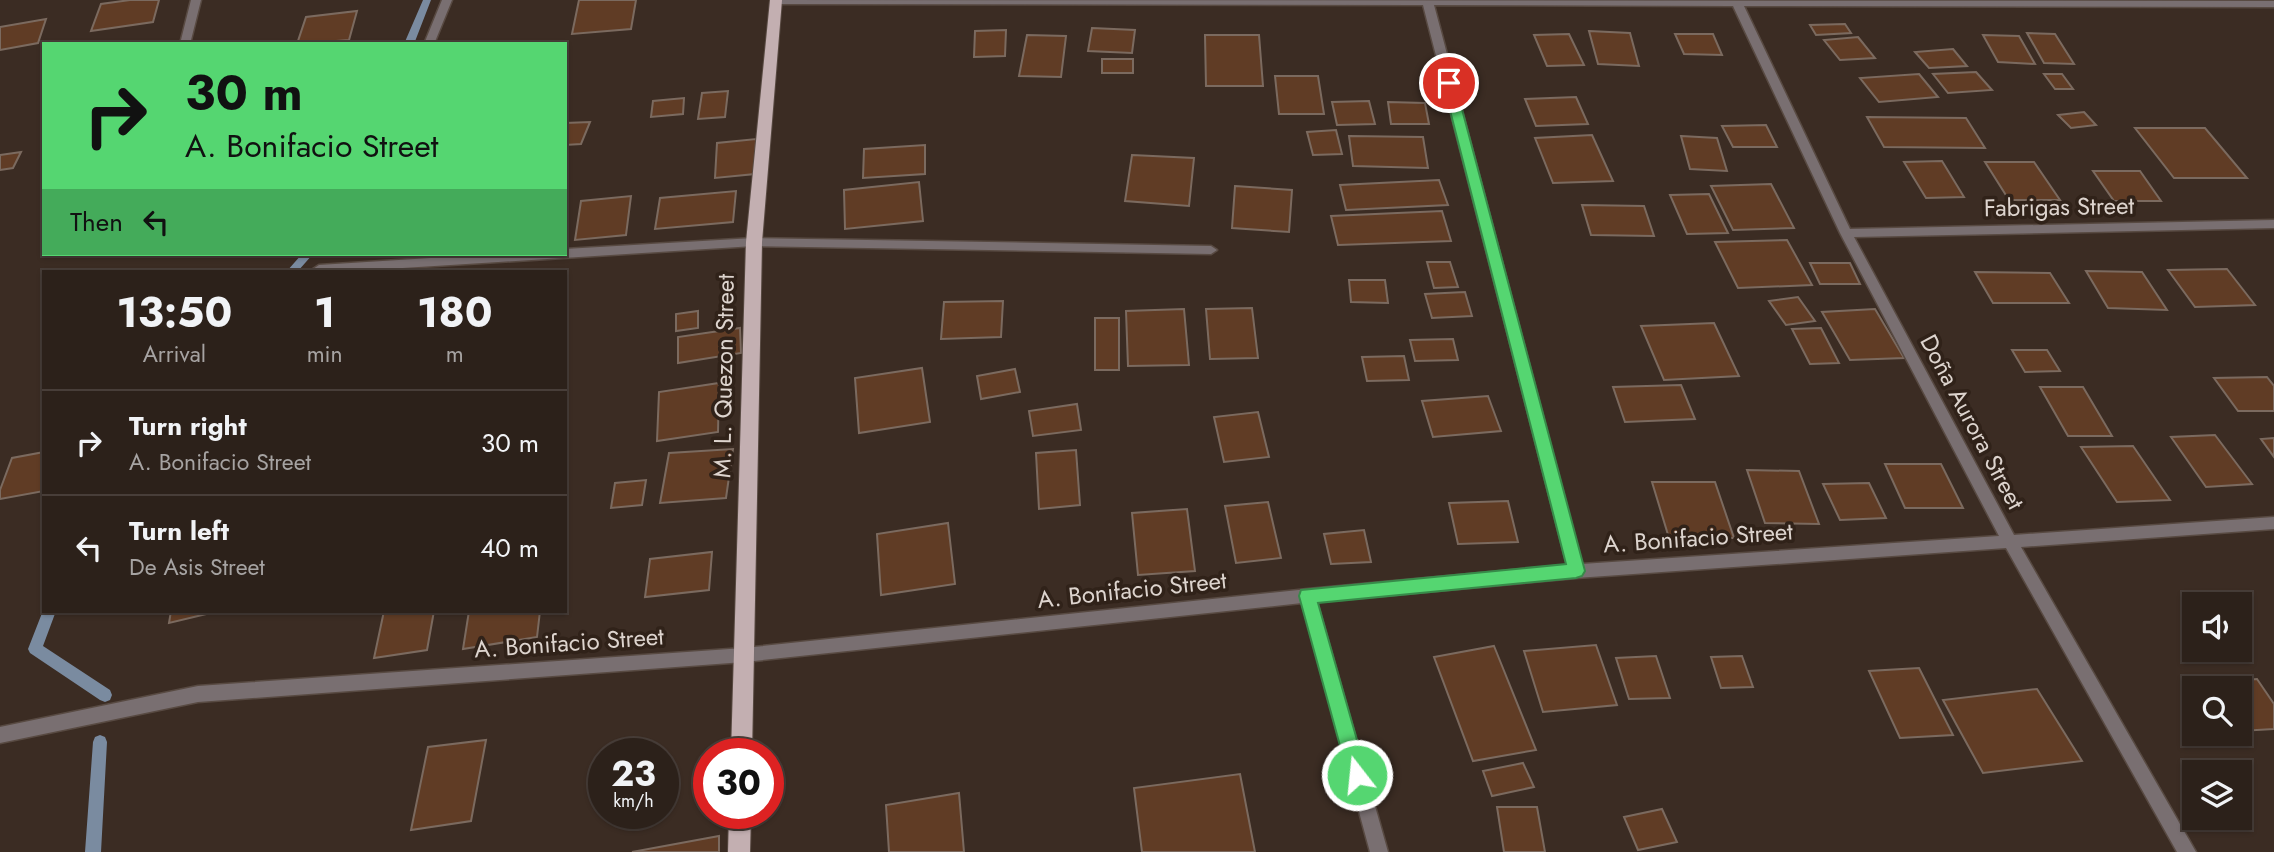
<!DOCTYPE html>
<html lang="en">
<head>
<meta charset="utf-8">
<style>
	body { margin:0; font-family:Jost,sans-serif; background:#342923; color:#f1f3f6; height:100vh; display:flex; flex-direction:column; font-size:26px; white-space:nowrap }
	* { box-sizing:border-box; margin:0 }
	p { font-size:23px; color:#a6a3a2 }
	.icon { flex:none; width:38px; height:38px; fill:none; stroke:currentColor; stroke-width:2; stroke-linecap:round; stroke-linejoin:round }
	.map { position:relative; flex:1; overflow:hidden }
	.panel { position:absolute; left:42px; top:270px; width:525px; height:343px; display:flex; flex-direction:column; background:#2c211a; border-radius:0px; box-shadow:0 2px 5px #0004,0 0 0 2px #483e39 }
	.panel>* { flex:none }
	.banner { position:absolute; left:42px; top:42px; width:525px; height:214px; border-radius:0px; box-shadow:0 2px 5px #0004,0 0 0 2px #483e39; background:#55d671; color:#111; overflow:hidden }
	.tools { position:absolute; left:2182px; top:592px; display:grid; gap:14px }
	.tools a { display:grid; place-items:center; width:70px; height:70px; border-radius:0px; background:#2c211a; box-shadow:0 2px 5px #0004,0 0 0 2px #483e39; font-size:35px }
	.speed { position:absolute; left:588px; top:738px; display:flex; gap:14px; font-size:35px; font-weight:700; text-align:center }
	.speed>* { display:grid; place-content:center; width:91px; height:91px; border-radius:50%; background:#2c211a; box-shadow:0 2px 5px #0004,0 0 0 2px #483e39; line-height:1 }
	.speed small { font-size:18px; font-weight:400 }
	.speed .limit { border:10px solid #d22; background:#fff; color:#111 }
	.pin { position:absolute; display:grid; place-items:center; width:60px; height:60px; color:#fff; margin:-30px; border:4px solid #fff; border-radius:50%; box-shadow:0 2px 7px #0007 }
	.me { position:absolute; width:77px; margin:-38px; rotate:344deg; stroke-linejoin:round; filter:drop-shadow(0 0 5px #0008) }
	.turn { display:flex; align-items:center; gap:24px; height:147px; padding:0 28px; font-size:32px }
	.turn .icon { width:91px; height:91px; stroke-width:2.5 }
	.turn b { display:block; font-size:49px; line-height:60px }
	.then { display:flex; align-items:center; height:66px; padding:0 28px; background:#0003; gap:14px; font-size:26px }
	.eta { display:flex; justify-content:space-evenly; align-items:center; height:119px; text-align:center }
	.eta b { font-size:42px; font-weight:700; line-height:49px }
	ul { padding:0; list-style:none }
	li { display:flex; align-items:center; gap:21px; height:105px; padding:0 28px; border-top:2px solid #483e39 }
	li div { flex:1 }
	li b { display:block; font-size:26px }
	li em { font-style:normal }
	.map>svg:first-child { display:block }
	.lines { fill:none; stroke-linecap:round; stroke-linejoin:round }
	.stream { fill:#7a8ba0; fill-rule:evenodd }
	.building { fill:#603c25; stroke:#7b6a5f; stroke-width:2 }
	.street-casing { stroke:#584a42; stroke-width:3 }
	.primary-casing { stroke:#584a42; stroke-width:2 }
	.street { fill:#796f71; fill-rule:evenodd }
	.primary { fill:#c3afb1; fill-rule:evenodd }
	.route { fill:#55d671; stroke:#378b49; stroke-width:2 }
	.labels { text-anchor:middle; stroke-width:7; stroke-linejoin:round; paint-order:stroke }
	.street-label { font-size:24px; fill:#ddd4ce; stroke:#302219 }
</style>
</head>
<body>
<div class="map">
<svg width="2274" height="852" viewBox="0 0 2274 852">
	<rect width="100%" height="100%" fill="#3b2c23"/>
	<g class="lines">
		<path class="stream" d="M423,0H431L414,44H404Z
			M302,254H313L298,271H287Z
			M44,608V611H56L43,646L110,690L112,695L110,700L105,702L100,700L30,653L28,649Z
			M100,735L105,737L107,742L101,852H85L93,742L95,737Z"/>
	</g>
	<path class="building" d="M130,0H159L153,22L91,31L101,4Z
		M579,0H636L631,29L572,34Z
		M357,11L349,40L297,44L306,17Z
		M46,19L38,43L0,50V27Z
		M1845,24L1851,33L1816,35L1810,25Z
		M1092,28L1135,30L1132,53L1088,51Z
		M1006,30L1005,56L974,57L975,31Z
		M1589,31L1630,33L1639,66L1598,64Z
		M2027,33L2055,34L2074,64L2044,63Z
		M1569,34L1584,65L1547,66L1534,35Z
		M1675,34H1713L1722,55L1684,54Z
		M1027,35L1066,36L1061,77L1019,76Z
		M1205,35H1259L1263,86H1206Z
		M1983,35L2019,36L2035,64L1998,62Z
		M1858,37L1875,58L1840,60L1824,40Z
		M1953,49L1967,66L1929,68L1915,52Z
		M1102,59H1133V73H1102Z
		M1976,72L1992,90L1948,93L1933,74Z
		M1919,74L1938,97L1879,102L1860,78Z
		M2044,74H2062L2073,89H2055Z
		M1275,76H1318L1324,114H1279Z
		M728,91L725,117L698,119L702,93Z
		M1576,97L1588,124L1536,126L1525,99Z
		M684,98L683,114L651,117L653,101Z
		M1369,101L1375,124L1337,125L1332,102Z
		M1388,102L1425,103L1429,124H1391Z
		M2084,112L2096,125L2071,128L2058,115Z
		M1867,117L1966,118L1985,148L1884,147Z
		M590,122L581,144L565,145V123Z
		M1766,125L1777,147H1733L1722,126Z
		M2135,128H2205L2247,178H2174Z
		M1336,130L1342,154L1313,155L1307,132Z
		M1592,135L1613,181L1553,183L1535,138Z
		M1349,136L1423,137L1428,168L1353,166Z
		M1681,136L1717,138L1727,171L1690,169Z
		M756,139L755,174L715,178L717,143Z
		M925,145V174L863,178L864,149Z
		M21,152L13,168L0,170V155Z
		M1132,155L1194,158L1189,206L1125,201Z
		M1942,161L1964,197L1926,198L1904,162Z
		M1985,162H2034L2060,200H2009Z
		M2093,171H2140L2161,201H2114Z
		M1439,180L1448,205L1346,210L1340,185Z
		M919,182L923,221L845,229L844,190Z
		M1771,184L1794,228L1733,230L1711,186Z
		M1235,186L1292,190L1289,232L1232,228Z
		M736,191L733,222L655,229L660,198Z
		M1709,194L1728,233L1687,234L1670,195Z
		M631,196L626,235L575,240L581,201Z
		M1582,205L1644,206L1654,236L1591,235Z
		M1442,211L1451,241L1338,245L1331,216Z
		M1787,240L1812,285L1738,288L1715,242Z
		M1427,262H1450L1458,287L1434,288Z
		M1810,263H1850L1860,284H1820Z
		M2227,269L2255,305L2195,307L2168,270Z
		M2086,271L2142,272L2167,310L2108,308Z
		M1975,272L2050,273L2069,303H1993Z
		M1349,280H1385L1388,303L1351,302Z
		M1465,292L1472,316L1432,318L1425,294Z
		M1798,297L1815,321L1786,325L1769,301Z
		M1003,301L1001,337L941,339L944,302Z
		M1252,308L1258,358L1210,359L1206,309Z
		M1184,309L1189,365L1128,366L1126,311Z
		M1875,309L1904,358L1850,360L1822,312Z
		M698,311V328L676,331V314Z
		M1095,318H1119V370H1095Z
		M1714,323L1739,376L1664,380L1641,326Z
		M740,328L741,353L678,363V337Z
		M1821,328L1839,363L1810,364L1792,329Z
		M1453,339L1458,360L1415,361L1410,340Z
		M2012,350H2047L2060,371L2025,372Z
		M1404,356L1409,380L1367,381L1362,357Z
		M922,368L930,422L859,433L855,378Z
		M1015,369L1020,392L981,399L977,376Z
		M2267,377L2274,386V411H2238L2214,378Z
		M719,383L718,432L657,441L659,392Z
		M1681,385L1695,419L1625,422L1613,387Z
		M2040,387H2083L2112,436H2068Z
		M1488,396L1501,431L1433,437L1422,401Z
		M1077,404L1081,430L1033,436L1029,411Z
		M1258,412L1269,457L1224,462L1214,417Z
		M2215,435L2252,484L2206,487L2171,437Z
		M2274,438V457L2261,439Z
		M2133,446L2170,500L2117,502L2081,447Z
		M733,449L726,498L660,503L669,453Z
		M1076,450L1080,505L1039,509L1036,453Z
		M44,452V491L0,499V490L12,458Z
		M1885,464H1941L1963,508H1905Z
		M1747,470L1799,471L1819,524L1765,523Z
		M646,480L642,505L611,508L615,483Z
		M1652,482H1715L1734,538H1669Z
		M1869,483L1886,518L1840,520L1823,484Z
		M1508,501L1518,542L1458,544L1449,503Z
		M1268,502L1281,558L1236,563L1225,506Z
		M1187,509L1195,571L1138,575L1132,513Z
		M948,523L955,584L881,595L877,534Z
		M1364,530L1371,562L1331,564L1324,534Z
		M712,552L709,590L645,597L650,559Z
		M171,611H219L169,623Z
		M384,611H434L427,650L374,658Z
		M469,611H540L537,637L463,649Z
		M1596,645L1617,705L1543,712L1524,651Z
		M1494,646L1536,750L1473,761L1434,657Z
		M1656,656L1670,698L1629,699L1616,658Z
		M1742,656L1753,687L1721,688L1711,657Z
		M1919,668L1953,735L1900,738L1869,671Z
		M2257,679L2274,704V729L2240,731V688H2206L2202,683Z
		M2037,689L2082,761L1983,773L1943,700Z
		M486,740L471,821L411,830L428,747Z
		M1523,763L1534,787L1492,796L1483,771Z
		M1240,774L1255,852H1142L1134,788Z
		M959,793L964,852H889L886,805Z
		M1497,807H1537L1545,852H1504Z
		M1662,809L1677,842L1638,850L1624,817Z
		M719,836V852H632Z"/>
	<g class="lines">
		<g class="street-casing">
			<path id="street" d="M191,0H201L190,44H180Z
				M442,0H452L434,44H424Z
				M772,0L2274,1V7L1744,6L1850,229L2274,220V228L1854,237L2014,535L2274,517V529L2021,547L2196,852H2177L2006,548L1576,578L1317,602L1388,852H1370L1302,603L744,662L198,702L0,743V727L198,686L744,648L1308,589L1567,565L1423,5L776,4L772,3ZM1434,5L1733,6L1840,233L1999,536L1582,564Z
				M754,238L1211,246L1217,250L1211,254L754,246L355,271H314L313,269L319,265L494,254H565V249Z"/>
		</g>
		<g class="primary-casing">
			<path id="primary" d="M770,0H782L762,242L752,754H731L746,242Z
				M729,814H751L750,852H728Z"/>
		</g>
		<use href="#street" class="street"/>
		<use href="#primary" class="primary"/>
	</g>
	<path class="route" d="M1449,80L1455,83L1585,571L1582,576L1576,578L1318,603L1367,775L1364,782L1357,784L1351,782L1348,775L1299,596L1301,590L1566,564L1443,83Z"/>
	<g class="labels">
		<g class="street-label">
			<text transform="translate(2059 207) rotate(-1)" y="8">Fabrigas Street</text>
			<text transform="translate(724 376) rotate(-89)" y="8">M. L. Quezon Street</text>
			<text transform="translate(1972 422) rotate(62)" y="8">Doña Aurora Street</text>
			<text transform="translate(1698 538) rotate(-4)" y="8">A. Bonifacio Street</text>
			<text transform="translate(1132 590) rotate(-6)" y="8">A. Bonifacio Street</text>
			<text transform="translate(569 643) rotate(-4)" y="8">A. Bonifacio Street</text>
		</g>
	</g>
</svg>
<div class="tools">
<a><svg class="icon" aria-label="sound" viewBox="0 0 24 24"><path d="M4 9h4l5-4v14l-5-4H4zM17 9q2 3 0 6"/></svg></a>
<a><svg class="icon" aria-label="search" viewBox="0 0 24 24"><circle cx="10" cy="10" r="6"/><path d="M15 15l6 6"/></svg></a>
<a><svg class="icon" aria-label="layers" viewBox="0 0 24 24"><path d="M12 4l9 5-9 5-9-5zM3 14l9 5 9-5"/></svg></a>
</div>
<div class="speed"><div>23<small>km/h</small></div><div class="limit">30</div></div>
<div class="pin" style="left:1449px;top:83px;background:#d93025"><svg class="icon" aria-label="arrive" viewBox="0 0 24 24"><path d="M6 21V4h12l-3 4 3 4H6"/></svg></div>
<svg class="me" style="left:1357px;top:775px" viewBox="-20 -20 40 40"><circle r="17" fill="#55d671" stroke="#fff" stroke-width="3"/><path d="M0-11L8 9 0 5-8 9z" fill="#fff"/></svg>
<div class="banner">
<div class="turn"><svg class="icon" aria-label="right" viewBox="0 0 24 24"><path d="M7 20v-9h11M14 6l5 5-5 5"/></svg><div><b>30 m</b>A. Bonifacio Street</div></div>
<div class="then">Then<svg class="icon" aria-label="left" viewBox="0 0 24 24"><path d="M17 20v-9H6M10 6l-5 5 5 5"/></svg></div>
</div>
<section class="panel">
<div class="eta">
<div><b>13:50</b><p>Arrival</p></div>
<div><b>1</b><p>min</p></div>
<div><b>180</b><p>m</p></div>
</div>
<ul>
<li><svg class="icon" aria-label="right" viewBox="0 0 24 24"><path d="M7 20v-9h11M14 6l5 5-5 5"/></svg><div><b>Turn right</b><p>A. Bonifacio Street</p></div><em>30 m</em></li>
<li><svg class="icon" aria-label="left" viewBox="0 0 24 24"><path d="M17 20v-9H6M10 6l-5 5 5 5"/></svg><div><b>Turn left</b><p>De Asis Street</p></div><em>40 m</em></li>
</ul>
</section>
</div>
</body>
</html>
